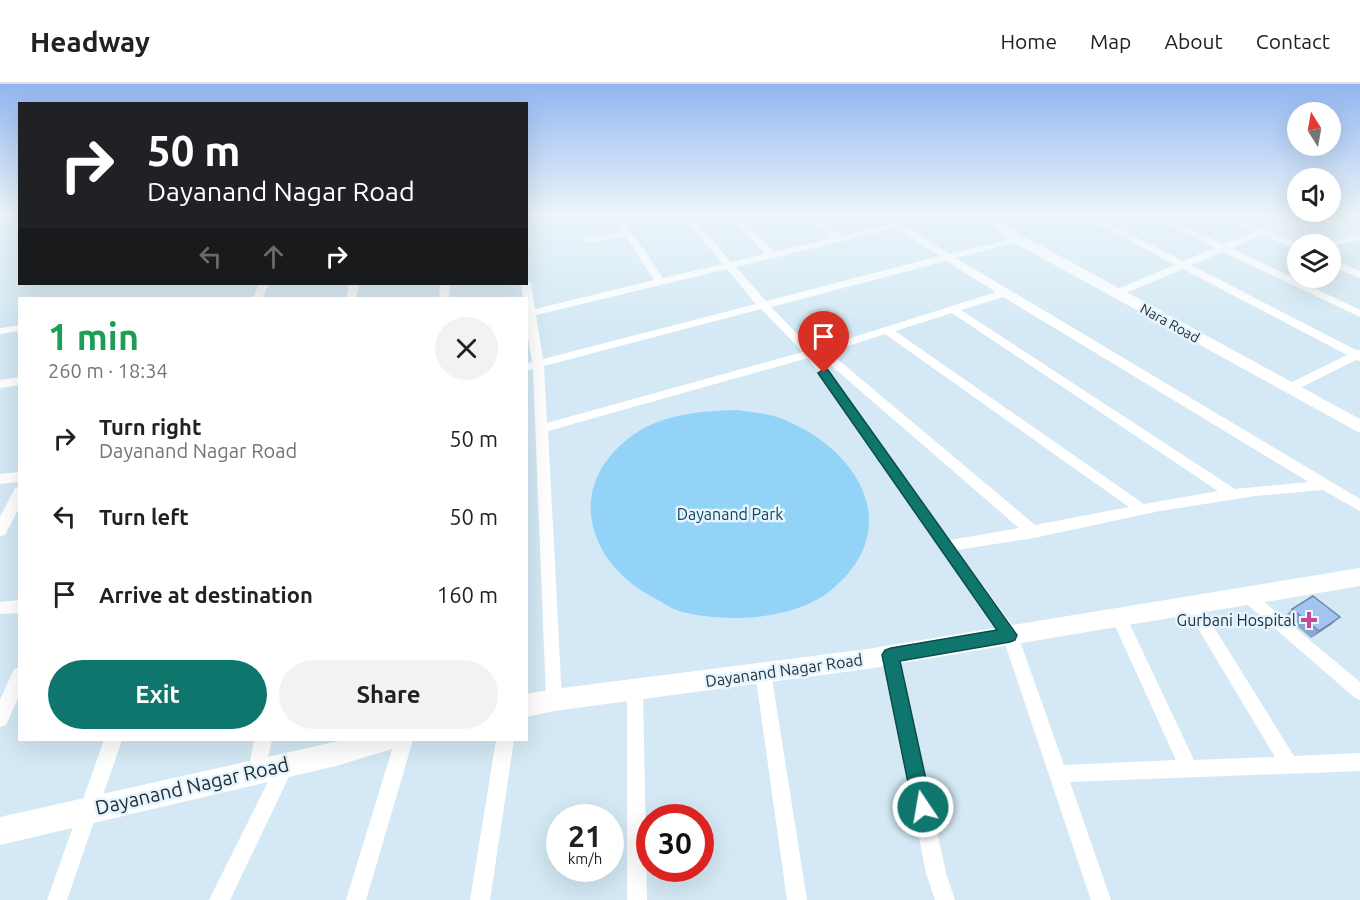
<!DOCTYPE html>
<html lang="en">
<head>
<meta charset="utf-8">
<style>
	body { margin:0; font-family:Ubuntu,sans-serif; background:#f2f2f2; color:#202124; height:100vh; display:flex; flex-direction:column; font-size:22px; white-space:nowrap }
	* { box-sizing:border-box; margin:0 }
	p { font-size:20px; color:#757577 }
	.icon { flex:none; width:33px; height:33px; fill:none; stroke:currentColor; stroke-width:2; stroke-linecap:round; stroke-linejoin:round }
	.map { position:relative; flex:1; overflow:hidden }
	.side { position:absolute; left:18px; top:213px; width:510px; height:444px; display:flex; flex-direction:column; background:#fff; border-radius:0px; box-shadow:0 6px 24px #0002 }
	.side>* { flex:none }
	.banner { position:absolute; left:18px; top:18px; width:510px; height:183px; border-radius:0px; box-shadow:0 6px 24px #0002; background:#202124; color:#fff; overflow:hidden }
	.needle { width:39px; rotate:349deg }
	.fabs { position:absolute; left:1287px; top:18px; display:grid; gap:12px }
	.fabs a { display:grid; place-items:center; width:54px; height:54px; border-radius:50%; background:#fff; box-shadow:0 6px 24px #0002; font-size:30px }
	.speed { position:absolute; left:546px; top:720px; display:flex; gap:12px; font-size:30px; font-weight:700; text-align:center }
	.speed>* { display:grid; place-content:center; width:78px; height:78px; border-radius:50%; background:#fff; box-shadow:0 6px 24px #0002; line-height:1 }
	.speed small { font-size:15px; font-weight:400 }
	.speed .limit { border:9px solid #d22; background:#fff; color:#111 }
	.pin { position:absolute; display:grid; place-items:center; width:51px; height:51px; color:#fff; margin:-62px -26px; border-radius:50% 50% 50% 0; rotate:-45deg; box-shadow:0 0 6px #0007 }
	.pin .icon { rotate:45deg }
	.me { position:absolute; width:66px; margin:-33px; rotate:348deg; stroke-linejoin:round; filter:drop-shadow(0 0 4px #0008) }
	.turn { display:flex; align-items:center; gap:21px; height:126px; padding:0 30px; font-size:27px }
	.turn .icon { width:78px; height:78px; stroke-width:2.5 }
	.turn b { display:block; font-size:42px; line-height:51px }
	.lanes { display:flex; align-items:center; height:57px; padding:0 30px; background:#0003; justify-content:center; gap:30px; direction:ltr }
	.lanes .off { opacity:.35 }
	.round { display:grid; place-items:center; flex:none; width:63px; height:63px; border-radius:32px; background:#f2f2f2 }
	.head { display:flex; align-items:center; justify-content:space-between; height:102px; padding:0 30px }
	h1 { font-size:36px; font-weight:600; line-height:45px; color:#1e9e55 }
	.button { display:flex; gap:12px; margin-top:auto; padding:12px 30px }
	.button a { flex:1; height:69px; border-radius:36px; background:#0f766e; color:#fff; font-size:24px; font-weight:600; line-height:69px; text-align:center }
	.button a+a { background:#f2f2f2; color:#202124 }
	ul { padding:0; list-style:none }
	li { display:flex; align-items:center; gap:18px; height:78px; padding:0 30px }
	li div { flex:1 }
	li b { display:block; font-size:22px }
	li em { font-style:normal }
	header { display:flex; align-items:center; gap:36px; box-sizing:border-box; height:84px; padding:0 30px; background:#fff; border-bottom:2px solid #e0e0e0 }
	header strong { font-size:28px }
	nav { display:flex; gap:33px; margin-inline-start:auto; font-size:21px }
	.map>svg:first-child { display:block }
	.green { fill:#93d3f7 }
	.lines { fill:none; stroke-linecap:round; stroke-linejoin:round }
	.lane { stroke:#fff; stroke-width:5 }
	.street { fill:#fff; fill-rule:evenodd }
	.secondary { fill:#fff; fill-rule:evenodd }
	.wall { fill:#8ca8ce }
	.shaded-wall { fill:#7288a8 }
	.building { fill:#a3c3f0; stroke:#7288a8; stroke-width:1.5 }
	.route { fill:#0f766e; stroke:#0a4d48; stroke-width:1.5 }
	.poi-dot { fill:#c74895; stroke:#e5f5ff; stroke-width:2 }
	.labels { text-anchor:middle; stroke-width:5; stroke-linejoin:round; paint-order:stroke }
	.far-street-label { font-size:14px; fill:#272e33; stroke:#e5f5ff }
	.park-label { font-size:16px; fill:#164258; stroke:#e5f5ff }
	.poi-label { font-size:16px; fill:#272e33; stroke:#e5f5ff; text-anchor:end }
	.street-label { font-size:16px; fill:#272e33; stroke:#e5f5ff }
	.near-street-label { font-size:20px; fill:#272e33; stroke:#e5f5ff }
</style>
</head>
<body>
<header>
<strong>Headway</strong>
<nav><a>Home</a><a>Map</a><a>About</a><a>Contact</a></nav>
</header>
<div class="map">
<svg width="1360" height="816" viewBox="0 0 1360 816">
	<rect width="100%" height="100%" fill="#d4e9f5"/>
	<path class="green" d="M737,326C750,328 764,329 777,333C856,361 909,443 830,507C794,536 726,539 682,528C674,526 665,520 658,516C590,483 562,406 629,354C660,330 700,327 737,326Z"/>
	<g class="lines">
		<path class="lane" d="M586,156L629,150"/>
		<path class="street" d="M612,131H620L663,194L723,180L682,131H690L731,178L765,170L730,131H739L774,168L832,154L808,131H817L841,152L890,140L880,131H890L949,170L1021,153V157L956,174L1360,415V427L1323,406L1255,412L1160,427L1034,454L957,466L1016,546L1064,681L1176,676L1111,533L1114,528L1119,526L1124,528L1194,676L1275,673L1187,526L1184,521L1187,516L1192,515L1197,516L1294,672L1360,669V687L1070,698L1111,816H1091L1003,554L808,274L548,347L562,616L560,622L554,624L548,622L546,616L533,285L526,287V279L532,278L526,241V214H523L521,200H526V196L531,199L535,225L654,196ZM896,144L940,172L766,217L736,183ZM946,177L996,208L813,266L771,223ZM727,185L756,220L543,275L536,231ZM1003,213L1309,398L1235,405L961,226ZM761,225L803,268L547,339L544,282ZM952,229L1218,407L1144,420L895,247ZM885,250L1129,423L1035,441L829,268ZM819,271L1019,444L950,456L817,272Z
			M1082,131H1093L1183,177L1215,164L1151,131H1161L1223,160L1254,148L1218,131H1230L1300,160H1298V166L1262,151L1231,164L1360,226V233L1223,168L1191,181L1356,266H1360V277L1356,276L1294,307H1286L1284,304L1286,301L1347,271L1183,185L1128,208H1120V204L1175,181Z
			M1353,131H1360V135Z
			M1360,150V156L1330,162V160H1323Z
			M1330,175L1360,187V194L1330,182Z
			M259,200L268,201L263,214H253Z
			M349,200H359L356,214H346Z
			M440,200H450L449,214H439Z
			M20,241V247L0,250V244Z
			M20,293V301L0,304V296Z
			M20,388V398L0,400V390Z
			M20,403V422L5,451L0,452V433L15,404Z
			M1247,506L1252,508L1360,598V616L1354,613L1242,516L1239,512L1242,508Z
			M20,516V529L0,530V518Z
			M891,564L897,566L899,571L946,789L955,816H935L926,789L883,571L885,566Z
			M763,581L769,583L771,588L807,816H787L755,588L757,583Z
			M20,583V610L6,641L0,643V616L14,585Z
			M635,597L641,600L643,605L647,816H627V605L629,600Z
			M104,656H122L67,816H47Z
			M254,656H272L263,694L257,697L251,694L248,688Z
			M395,656H413L366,816H346Z
			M496,656H514L490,816H470Z
			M286,671L292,674L295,680L230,816H209L280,674Z"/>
		<path class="secondary" d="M976,131H990L1023,152L1360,335V349L1013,158Z
			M1360,484V502L867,585L554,627L526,633V610L554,605L867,565Z
			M343,656H396L392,665L336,682L0,761V733Z"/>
	</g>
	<path class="wall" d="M1292,525L1332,540L1311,554L1285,532Z"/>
	<path class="shaded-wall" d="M1340,533L1332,540L1311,554L1319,547Z"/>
	<path class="building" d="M1313,512L1340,533L1319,547L1292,525Z"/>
	<linearGradient id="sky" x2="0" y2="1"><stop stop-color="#92b6f1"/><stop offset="0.53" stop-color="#ecf5fa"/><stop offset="1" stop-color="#ecf5fa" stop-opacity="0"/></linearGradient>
	<rect width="1360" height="245" fill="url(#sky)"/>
	<path class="route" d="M824,285L828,286L1017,551L1015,556L1010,558L900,577L932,723L929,730L923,733L916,730L913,723L882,571L885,566L891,564L997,546L820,292L818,289Z"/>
	<path class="poi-dot" d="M1306 527h6v6h6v6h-6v6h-6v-6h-6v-6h6z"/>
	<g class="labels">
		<g class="far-street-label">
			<text transform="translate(1170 239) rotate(29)" y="5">Nara Road</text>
		</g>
		<g class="park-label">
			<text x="730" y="436">Dayanand Park</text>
		</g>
		<g class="poi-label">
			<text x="1296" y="542">Gurbani Hospital</text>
		</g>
		<g class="street-label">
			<text transform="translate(784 586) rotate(-8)" y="6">Dayanand Nagar Road</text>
		</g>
		<g class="near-street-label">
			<text transform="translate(192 702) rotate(-13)" y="7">Dayanand Nagar Road</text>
		</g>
	</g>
</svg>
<div class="fabs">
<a><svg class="needle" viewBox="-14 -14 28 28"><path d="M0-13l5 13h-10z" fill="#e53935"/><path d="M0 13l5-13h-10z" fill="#757577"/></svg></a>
<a><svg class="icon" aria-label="sound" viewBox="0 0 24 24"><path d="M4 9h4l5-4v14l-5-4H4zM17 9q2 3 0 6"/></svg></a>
<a><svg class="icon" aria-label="layers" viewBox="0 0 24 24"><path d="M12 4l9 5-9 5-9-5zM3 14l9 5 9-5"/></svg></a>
</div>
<div class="speed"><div>21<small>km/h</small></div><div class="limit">30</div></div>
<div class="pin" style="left:824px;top:289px;background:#d93025"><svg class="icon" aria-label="arrive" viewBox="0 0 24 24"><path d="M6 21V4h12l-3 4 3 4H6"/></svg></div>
<svg class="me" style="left:923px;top:723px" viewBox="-20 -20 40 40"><circle r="17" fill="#0f766e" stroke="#fff" stroke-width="3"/><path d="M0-11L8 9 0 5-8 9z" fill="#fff"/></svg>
<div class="banner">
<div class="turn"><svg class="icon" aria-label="right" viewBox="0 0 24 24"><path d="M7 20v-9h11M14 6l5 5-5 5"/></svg><div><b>50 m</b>Dayanand Nagar Road</div></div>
<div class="lanes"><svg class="icon off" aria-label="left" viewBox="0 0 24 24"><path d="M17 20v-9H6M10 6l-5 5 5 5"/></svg><svg class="icon off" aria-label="ahead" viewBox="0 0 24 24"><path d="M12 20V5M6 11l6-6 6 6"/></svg><svg class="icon" aria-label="right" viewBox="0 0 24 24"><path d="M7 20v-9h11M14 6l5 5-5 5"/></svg></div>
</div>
<section class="side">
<div class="head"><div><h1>1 min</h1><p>260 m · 18:34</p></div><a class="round"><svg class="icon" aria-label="close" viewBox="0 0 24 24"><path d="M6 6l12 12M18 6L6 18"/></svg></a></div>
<ul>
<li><svg class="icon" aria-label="right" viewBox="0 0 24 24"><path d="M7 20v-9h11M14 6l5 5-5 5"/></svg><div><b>Turn right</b><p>Dayanand Nagar Road</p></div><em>50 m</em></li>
<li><svg class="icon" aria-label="left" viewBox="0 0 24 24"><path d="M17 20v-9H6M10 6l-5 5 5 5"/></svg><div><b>Turn left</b></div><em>50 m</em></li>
<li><svg class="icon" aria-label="arrive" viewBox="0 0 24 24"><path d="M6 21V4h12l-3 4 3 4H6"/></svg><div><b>Arrive at destination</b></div><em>160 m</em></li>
</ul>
<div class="button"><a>Exit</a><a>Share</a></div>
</section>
</div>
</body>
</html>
